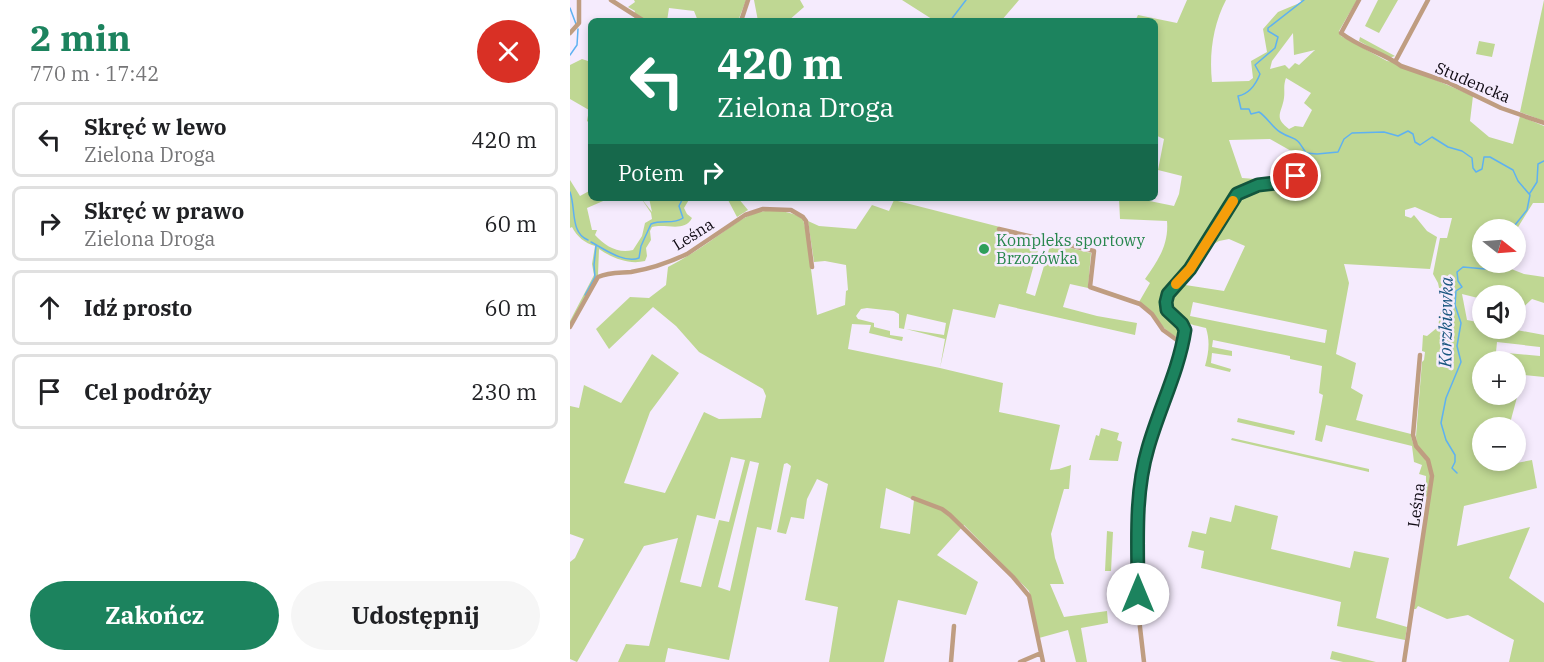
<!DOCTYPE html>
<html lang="pl">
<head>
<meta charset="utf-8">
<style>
	body { margin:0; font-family:"IBM Plex Serif",serif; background:#f6f6f6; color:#202124; height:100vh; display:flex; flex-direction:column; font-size:22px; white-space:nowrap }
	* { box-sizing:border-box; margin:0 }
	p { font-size:20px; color:#757577 }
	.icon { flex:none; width:33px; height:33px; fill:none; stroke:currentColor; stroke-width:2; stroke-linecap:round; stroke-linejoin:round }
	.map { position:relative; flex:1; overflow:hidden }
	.panel { display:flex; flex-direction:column; background:#fff; width:570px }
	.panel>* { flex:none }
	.hud { position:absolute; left:18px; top:18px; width:570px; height:183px; border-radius:9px; box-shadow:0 3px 9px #0003; background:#1c835e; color:#fff; overflow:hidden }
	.needle { width:39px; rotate:107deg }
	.controls { position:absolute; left:902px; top:219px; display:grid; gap:12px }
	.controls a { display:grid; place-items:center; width:54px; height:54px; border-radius:50%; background:#fff; box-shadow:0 3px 9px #0003; font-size:30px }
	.pin { position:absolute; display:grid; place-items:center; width:51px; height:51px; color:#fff; margin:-26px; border:3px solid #fff; border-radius:50%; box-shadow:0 2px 6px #0007 }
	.me { position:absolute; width:66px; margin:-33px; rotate:0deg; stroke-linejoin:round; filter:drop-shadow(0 0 4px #0008) }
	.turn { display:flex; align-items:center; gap:21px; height:126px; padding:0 30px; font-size:27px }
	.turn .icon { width:78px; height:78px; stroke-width:2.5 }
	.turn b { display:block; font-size:42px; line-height:51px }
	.then { display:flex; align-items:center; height:57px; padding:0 30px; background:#0003; gap:12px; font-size:22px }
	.round { display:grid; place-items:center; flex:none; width:63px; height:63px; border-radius:32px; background:#f6f6f6 }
	.head { display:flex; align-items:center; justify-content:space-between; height:102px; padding:0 30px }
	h1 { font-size:36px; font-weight:800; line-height:45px; color:#1c835e }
	.action { display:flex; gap:12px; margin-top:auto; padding:12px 30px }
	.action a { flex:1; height:69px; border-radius:36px; background:#1c835e; color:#fff; font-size:24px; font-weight:800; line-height:69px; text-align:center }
	.action a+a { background:#f6f6f6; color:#202124 }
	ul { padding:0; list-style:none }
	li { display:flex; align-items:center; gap:18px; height:75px; margin:0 12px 9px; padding:0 18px; border:3px solid #e0e0e0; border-radius:9px }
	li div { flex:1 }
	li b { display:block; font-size:22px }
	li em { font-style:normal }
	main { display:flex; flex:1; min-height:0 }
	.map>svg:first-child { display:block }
	.green { fill:#bfd793; fill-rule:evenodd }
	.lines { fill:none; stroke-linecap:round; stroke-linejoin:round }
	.stream { stroke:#5eb1f1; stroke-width:1.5 }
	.minor { stroke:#bf9d81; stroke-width:4.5 }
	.route-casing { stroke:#12553d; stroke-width:15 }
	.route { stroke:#1c835e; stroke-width:10 }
	.slow { stroke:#f59e0b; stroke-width:10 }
	.leisure-dot { fill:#2e9e5b; stroke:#f5ebfd; stroke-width:2 }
	.labels { text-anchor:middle; stroke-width:5; stroke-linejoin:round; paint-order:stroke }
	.street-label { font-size:16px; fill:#0f0a13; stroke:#f5ebfd }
	.leisure-label { font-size:16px; fill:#27864d; stroke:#f5ebfd; text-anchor:start }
	.water-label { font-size:18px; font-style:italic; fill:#18557f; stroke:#f5ebfd }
</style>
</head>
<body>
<main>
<section class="panel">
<div class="head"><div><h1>2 min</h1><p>770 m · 17:42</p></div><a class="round" style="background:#d93025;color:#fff"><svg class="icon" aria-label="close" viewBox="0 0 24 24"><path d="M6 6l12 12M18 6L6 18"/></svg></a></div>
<ul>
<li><svg class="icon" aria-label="left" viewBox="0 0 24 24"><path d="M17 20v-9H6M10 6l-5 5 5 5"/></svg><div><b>Skręć w lewo</b><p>Zielona Droga</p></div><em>420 m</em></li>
<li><svg class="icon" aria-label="right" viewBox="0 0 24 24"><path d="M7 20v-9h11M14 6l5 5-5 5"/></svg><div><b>Skręć w prawo</b><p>Zielona Droga</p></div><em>60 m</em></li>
<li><svg class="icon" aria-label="ahead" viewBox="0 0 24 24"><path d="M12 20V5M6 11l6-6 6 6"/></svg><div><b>Idź prosto</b></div><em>60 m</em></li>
<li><svg class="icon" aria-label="arrive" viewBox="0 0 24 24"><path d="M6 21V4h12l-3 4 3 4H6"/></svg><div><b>Cel podróży</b></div><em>230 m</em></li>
</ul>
<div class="action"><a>Zakończ</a><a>Udostępnij</a></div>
</section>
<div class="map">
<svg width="974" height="662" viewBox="0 0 974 662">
	<rect width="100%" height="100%" fill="#f5ebfd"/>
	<path class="green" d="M64,0H176L168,21H128L124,11L99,8L97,21H68L63,16L65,11L58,7L65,2Z
		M184,0H230L234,7L218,21H188Z
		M332,0H449L431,21H365Z
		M617,0H656C643,25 639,54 642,82L679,81L683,78L681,61L697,52L693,29L708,12L732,2L730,0H787L769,31L771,36L817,61L824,62L903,96L900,121L919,137L943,144L950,116L974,126V203H963L945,232V230H912V262L926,263L954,274L974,277V303L962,299L945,315V296H912V299L892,294L897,320L912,323V328L941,329L974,335V377L953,375L939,427L912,428V460L931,461L930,466L962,460L967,488L894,506L887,546L960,527L939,578L974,603V662H939L944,640L898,615L877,619L848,606L846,609H843L863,475L859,459L847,446L846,436L852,362L854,360L855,352L852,351L853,335L857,336L868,327L872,302L868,283L863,274L870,238H877L882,218H870L845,207L835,210V216L841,218L844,215L857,231L867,237L860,269L774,264L779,283L766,354L786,363L781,388L793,395L786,420L841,434C843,449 847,447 855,459C863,470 860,486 858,498L856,496V476L849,474L852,465L844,462L842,446L756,425L752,442L745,440L753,395L749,393L752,366L720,359V356L643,340L642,347L662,351V356L642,353L641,363L661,369L660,372L635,366C639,352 640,341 636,328C619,324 607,322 598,306L596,311C605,322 614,322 612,337L609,338C591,331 585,312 569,302L580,283L575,279C588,261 599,244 597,221L550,219L549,198H565L604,206L609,194L612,176L588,170L594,139L585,135V21H565L568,15L607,23ZM723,33L724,55L745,50L729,65L725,63L719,69L715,65L700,69L702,61ZM716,78L741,93L734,103L742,110L733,127L725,126L719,129C703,117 712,113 714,98C715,90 713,86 716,78ZM700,139L737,160L727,182L672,178L659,140ZM659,239L675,246L654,291L609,284L621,275L629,257L635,249L649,241ZM623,302L757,330L755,343L620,316ZM927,342L970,347V356L926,352ZM912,362H945V394H912Z
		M808,0H828L809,33L795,26Z
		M974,0V121L950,112Z
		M790,37L825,56L819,58L789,41Z
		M909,41L925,44L922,57L906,54Z
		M12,59L21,62V124L17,121L19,110L0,99V65Z
		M0,180L10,196L21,190V198H40L17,208L22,230H27L25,235C35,246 48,254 63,250L72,236L75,223L82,219L81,213L71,198L82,212L79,198H120L114,208L117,214L122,218C114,233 96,223 82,227L80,231L81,240L76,248L77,256L75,261C59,265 42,258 29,249L28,275L0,326V321L24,275L22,264L25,246C15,243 7,237 2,227L0,228Z
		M157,198H168L178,210L167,217Z
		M324,200L430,227L429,232L470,243L456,293L465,296L480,246L477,245L479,243L521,253L518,288L500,284L493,307L527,316L567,323L565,335L429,304L425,318L383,309L370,368L433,383L429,412L490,425L480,470L489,469L501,465L499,489H494L481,534L485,558L494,584H480L494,617L537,611L538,623L511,628L517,662H506L498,630L469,638L459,591L394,525L367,555L408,582L396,615L328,600L314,662H259L268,607L235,600L258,484L247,479L237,499L234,519L221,517L216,534L207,532L221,466L217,463L214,464L201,530L187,527L159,660L98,648L95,662H48L56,644L79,646L108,538L74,546L7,662L0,659V562L5,558L14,539L0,534V406L9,408L14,385L51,403L82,354L109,373L80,412L54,483L95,493L134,412L149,419L191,418L196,396L193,389L129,352L106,326L83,307L39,349L26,329L60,297L79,298L96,285L98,267C115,258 131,248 146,237C158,229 170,219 183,214C199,208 219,210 233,219L236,231L247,315L275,305L276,291L278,290L276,265L255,261L244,262L238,221L249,226L286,229L302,205L319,211ZM297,308L324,311L329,314V328L334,329L337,314L376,323L374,335L336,329L375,339L370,368L278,349L282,324L301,325L299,333L332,341L333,337L320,335V331L304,327V323L288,319L286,316L291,309ZM161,457L175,460L159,522L149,520L131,587L110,582L127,515L145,519ZM180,461L189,463L160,591L148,587ZM316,488L344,500L340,534L310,528Z
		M668,418L725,431L724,435L667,422Z
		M531,428L549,433L547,440L552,442L548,461L519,460L526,435L529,436Z
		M662,438L799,469V472L661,440Z
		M665,505L708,516L701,549L780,568L784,551L819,558L806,618L837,627L835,640L767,626L771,602L631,568L634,551L618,547L622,531L636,534L640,517L661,522Z
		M537,531L543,532L541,571H535Z
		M762,651L806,662H773L760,659Z"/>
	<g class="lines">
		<path class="stream" d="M734,0L698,28V31L708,37L705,48L685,65L690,74C686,84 679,94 668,96L671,109H679L681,114L689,112C697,117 702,127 710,132C726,142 724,133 736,153L747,154L768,152L774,139L782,133L814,132L828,136L838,131L843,134L845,142L850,145L862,137L878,147L892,151L902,158L903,168L906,172L912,169L914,157H920L943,170L948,181L960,195L957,210L941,230
			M0,8L6,24
			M380,21L396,0
			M0,55L7,45L8,29
			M0,192C6,208 0,233 18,240
			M960,193L967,182L968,164L974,161
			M21,242C34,249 55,264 69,258L71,246L81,224C92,219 103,225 113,218L109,206L113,198
			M15,295L25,277L24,265L26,246
			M887,473L882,468L885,462V455L876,440L871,423L876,398L891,362L887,346L891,323L885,305L886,291L892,287L888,281L887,272L893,267L915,269L919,262"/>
		<path class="minor" d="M41,0L74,21
			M789,0L771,33C790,48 814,53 831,66L877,82L931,108L974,123
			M171,21L178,0
			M0,33L9,23V0
			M826,60L858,0
			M429,229L524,251L520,287L570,304L582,314L593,330L611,343
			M0,327L28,277C39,272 50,273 61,272C80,269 100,262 117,254L175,215L193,209L221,210L233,217L236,221L242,267
			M343,498L372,509L380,515L443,577L459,596L473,662
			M381,662L384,626
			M450,662L471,653
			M574,662L568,610L570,486L578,447L607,362L615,330L612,324L597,310L596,302L598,294L620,269L667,194L688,185L722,181L726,176
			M834,662L862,476L858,460L846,446L843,435L850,355"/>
	</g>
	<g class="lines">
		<g class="route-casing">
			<path id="route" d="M568,594C568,546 564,495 578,448C589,409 609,370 615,330L612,324L597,310L596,302L598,294L620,269L667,194L688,185L722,181L726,176"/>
		</g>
		<use href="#route" class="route"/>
		<path class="slow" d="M606,284L620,269L663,201"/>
	</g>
	<circle class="leisure-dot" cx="414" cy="249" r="6"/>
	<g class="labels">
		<g class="street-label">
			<text transform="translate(903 82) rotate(23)" y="6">Studencka</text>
			<text transform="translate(123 234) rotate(-32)" y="6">Leśna</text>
			<text transform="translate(846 505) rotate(-82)" y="6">Leśna</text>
		</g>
		<g class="leisure-label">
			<text x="426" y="246">Kompleks sportowy<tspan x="426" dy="18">Brzozówka</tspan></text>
		</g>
		<g class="water-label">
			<text transform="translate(876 322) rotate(-89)" y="6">Korzkiewka</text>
		</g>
	</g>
</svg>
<div class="controls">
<a><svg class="needle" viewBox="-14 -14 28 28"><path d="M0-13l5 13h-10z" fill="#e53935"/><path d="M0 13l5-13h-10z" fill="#757577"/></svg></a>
<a><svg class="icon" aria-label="sound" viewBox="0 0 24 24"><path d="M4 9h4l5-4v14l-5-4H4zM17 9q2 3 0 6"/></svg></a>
<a>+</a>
<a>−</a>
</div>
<div class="pin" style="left:726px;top:176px;background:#d93025"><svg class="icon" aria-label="arrive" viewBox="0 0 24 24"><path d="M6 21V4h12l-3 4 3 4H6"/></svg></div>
<svg class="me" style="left:568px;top:594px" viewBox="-20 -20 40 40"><circle r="19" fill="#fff"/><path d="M0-13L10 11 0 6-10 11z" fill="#1c835e"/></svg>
<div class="hud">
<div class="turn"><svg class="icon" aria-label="left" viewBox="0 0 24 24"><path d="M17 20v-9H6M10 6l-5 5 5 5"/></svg><div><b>420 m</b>Zielona Droga</div></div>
<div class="then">Potem<svg class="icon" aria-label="right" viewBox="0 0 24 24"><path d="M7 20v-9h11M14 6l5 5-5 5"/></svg></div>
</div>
</div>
</main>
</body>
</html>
